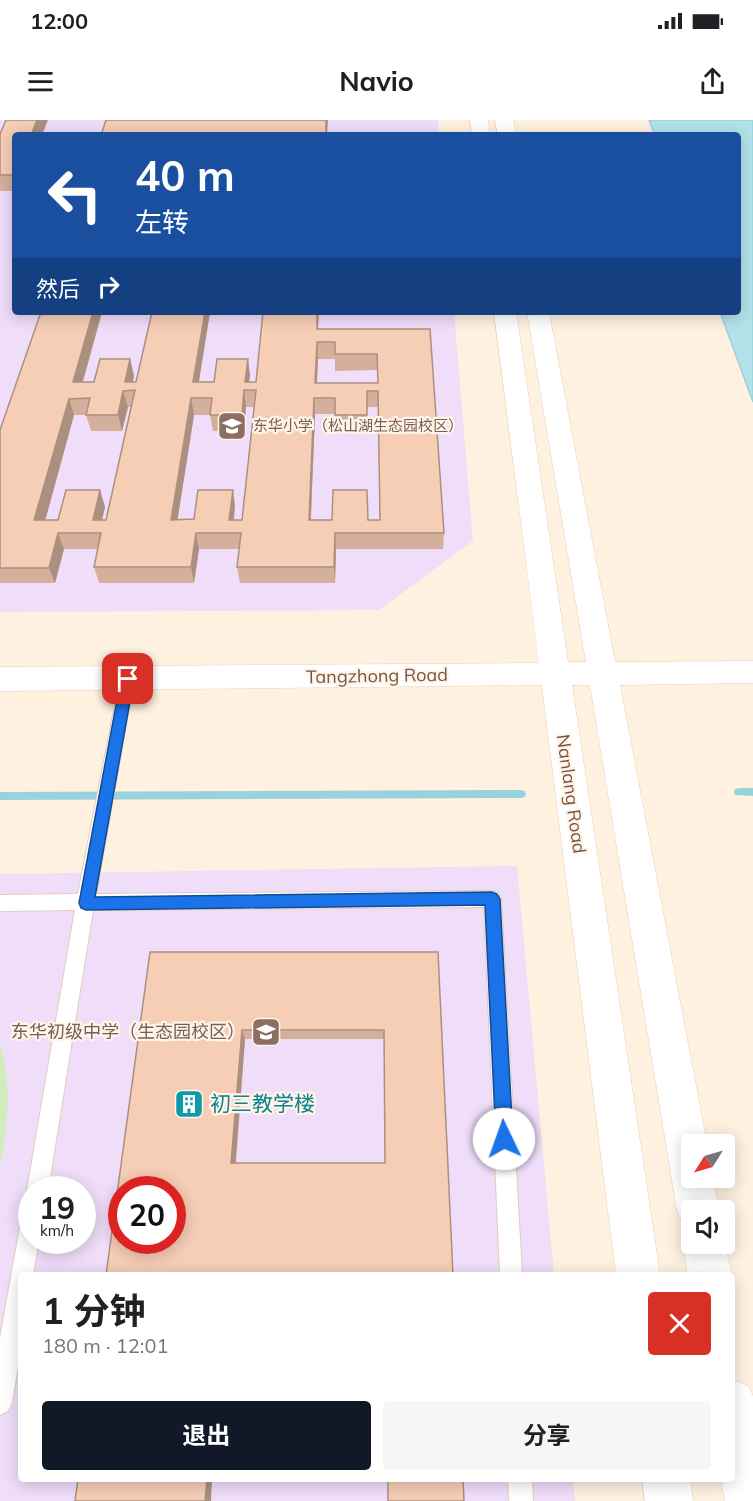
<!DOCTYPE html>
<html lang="zh">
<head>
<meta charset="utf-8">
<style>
	body { margin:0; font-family:Mulish,"Noto Sans SC",sans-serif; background:#f6f6f6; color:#202124; height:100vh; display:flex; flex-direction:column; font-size:22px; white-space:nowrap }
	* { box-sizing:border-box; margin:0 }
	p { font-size:20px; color:#757577 }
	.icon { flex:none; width:33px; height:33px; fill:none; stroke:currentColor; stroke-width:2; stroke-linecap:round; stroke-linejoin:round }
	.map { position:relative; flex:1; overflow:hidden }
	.panel { position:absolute; left:18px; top:1152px; width:717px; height:210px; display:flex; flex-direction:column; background:#fff; border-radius:6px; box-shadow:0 3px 15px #0003 }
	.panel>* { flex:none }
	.top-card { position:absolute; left:12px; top:12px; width:729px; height:183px; border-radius:6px; box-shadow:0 3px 15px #0003; background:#1a4fa0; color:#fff; overflow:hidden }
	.needle { width:39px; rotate:233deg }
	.fabs { position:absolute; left:681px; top:1014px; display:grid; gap:12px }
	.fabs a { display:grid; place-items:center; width:54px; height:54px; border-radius:6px; background:#fff; box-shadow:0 3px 15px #0003; font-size:30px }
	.speed { position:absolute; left:18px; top:1056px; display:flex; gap:12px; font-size:30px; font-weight:700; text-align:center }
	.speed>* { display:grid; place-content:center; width:78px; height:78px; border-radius:50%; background:#fff; box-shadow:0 3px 15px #0003; line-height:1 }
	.speed small { font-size:15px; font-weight:400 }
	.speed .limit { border:9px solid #d22; background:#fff; color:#111 }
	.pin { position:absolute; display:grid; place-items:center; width:51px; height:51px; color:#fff; margin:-26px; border-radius:12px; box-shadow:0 3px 9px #0006 }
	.me { position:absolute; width:66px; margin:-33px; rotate:357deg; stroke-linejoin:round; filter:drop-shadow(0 0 4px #0008) }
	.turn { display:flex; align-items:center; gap:21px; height:126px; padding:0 24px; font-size:27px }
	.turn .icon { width:78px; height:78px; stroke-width:2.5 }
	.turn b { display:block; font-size:42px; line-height:51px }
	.then { display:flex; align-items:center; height:57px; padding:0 24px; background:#0003; gap:12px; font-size:22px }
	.round { display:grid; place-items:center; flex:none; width:63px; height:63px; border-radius:6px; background:#f6f6f6 }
	.head { display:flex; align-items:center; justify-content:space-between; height:102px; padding:0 24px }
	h1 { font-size:36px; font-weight:700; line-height:45px }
	.button { display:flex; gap:12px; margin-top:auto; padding:12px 24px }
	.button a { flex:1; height:69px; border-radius:6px; background:#111827; color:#fff; font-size:24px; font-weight:700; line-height:69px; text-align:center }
	.button a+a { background:#f6f6f6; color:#202124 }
	.status { display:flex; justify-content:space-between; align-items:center; height:42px; padding:0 30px; background:#fff; direction:ltr }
	.status svg { height:16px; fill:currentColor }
	header { display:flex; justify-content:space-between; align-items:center; height:78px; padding:0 24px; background:#fff; font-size:27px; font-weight:700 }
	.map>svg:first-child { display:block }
	.education { fill:#efddfa; fill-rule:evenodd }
	.green { fill:#d2edbd }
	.water { fill:#b3e3e9; stroke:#98d3dc; stroke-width:1.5 }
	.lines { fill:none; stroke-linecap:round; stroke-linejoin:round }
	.stream { fill:#98d3dc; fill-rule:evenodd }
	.lane-casing { stroke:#e3cdbb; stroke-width:2 }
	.secondary-casing { stroke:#ebcfba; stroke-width:1 }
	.lane { fill:#fff; fill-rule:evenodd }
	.secondary { fill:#fff; fill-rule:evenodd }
	.wall { fill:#d4b09c; fill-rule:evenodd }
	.shaded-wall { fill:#ac907f }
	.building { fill:#f6cdb5; stroke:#ac907f; stroke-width:1.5; fill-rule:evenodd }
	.route { fill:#1a73e8; stroke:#114b97; stroke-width:1.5 }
	.labels { text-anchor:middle; stroke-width:4.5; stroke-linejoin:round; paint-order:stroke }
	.far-education-label { font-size:15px; fill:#785e54; stroke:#fff5e8; text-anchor:start }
	.street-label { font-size:18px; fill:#775545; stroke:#fff5e8 }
	.education-label { font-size:18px; fill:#785e54; stroke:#fff5e8; text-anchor:end }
	.near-culture-label { font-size:21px; fill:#0d838f; stroke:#fff5e8; text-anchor:start }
</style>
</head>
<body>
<div class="status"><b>12:00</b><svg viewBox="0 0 49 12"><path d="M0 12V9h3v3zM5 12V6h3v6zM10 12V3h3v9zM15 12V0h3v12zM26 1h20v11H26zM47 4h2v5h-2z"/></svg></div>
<header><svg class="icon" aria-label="menu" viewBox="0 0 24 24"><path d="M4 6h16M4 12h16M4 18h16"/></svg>Navio<svg class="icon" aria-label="share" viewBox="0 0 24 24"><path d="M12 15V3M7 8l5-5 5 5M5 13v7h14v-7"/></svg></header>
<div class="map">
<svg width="753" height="1381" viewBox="0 0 753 1381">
	<rect width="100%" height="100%" fill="#fef1e0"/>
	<path class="education" d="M0,0H438L439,15H15V192H454L473,421L379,490L0,492Z
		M517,746L554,1155H21V1359H573L575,1381H0V754ZM32,1070H82V1120H32ZM122,1070H172V1120H122Z"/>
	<path class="green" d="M0,925C12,963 8,1008 0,1046Z"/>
	<path class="water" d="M649,0H753V282L720,192H738V15H655Z"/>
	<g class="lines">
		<path class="stream" d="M739,668H753V676L735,675L734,672L735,669Z
			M521,670L525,671L526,674L525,677L521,678L0,680V672Z"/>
		<g class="lane-casing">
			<path id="lane" d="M127,553L132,555L134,559L96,774L492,771L498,773L501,779L522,1155H500L484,787L93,790L48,1070H32V1078L30,1077L27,1070L75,790L0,791V775L78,774L120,559L122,555Z
				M32,1091V1120H39L33,1155H21V1227L12,1283L8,1291L0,1295V1218L21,1101L24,1093Z
				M508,1359H532L533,1381H509Z"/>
		</g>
		<g class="secondary-casing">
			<path id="secondary" d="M470,0H488L490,15H472Z
				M495,0H513L516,15H498Z
				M494,192H516L568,542H586L527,192H549L615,542L753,541V563L620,565L707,1024H692V1058H713L719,1090H692V1124H724V1122L732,1155H688L683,1124L691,1108L683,1105L677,1090L590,565H572L660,1155H616L542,565L0,571V547L539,543Z
				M732,1259L748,1266L753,1276V1381H725L721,1359H732Z
				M642,1359H690L693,1381H645Z"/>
		</g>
		<use href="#lane" class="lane"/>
		<use href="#secondary" class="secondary"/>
	</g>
	<path class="wall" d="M0,14L15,15V71H0Z
		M41,192H102L83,262H94L130,239L134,256L133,262H136L152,192H210L199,262H214L250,255L249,262H256L318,209H430L444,413L443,429H336L335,463H240L237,447L240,429H199L194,463H99L94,447L98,429H64L55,463H0V310ZM318,239H335V251L377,250L378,263H317ZM128,287H131L106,400H102L105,387L100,370L58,400H45L74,295H86L91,311H122ZM246,287H254L242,400H234L235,386L194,399L177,400L194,295H210L213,311H244ZM367,287H378L380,400H311L315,294H335L336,311H367Z
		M150,832H438L453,1155H106ZM245,919H384L385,1043H236Z"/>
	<path class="shaded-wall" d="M37,0H48L42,15H31Z
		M326,0H328L327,15H326Z
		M93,192H102L78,278L73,262Z
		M205,192H210L196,279L193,262Z
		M317,192H319L317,226Z
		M317,222L318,239L316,279L315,263Z
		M130,239L134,256L131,271L125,262Z
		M248,239L250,255L248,270L245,262Z
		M244,270L246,287L244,311L242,295Z
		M123,271L128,287L122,311L118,295Z
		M191,278L194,295L175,416L171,400Z
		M314,278L315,294L310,416L309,400Z
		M69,279L74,295L41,416L34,400Z
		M100,370L105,387L99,413L93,400Z
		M233,370L235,386L232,413L229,400Z
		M58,413L64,429L55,463L49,448Z
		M196,413L199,429L194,463L191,447Z
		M335,413L336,429L335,463L334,447Z
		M242,910L245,919L235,1049L231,1043Z
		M207,1359H212L211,1381H205Z"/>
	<path class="building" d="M6,0H37L31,15H15V55H0V14Z
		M106,0H326V15H101Z
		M41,192H93L73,262H94L100,239H130L125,262H136L152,192H205L193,262H214L217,239H248L245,262H256L263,192H317V209H430L444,413H335L334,447H237L241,413H196L191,447H94L101,413H58L49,448H0V310ZM317,222H335V234H377L378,263H315ZM135,270L106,400H93L100,370H66L58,400H34L69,279L90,278L86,295H118L123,271ZM244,270H256L242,400H229L233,370H198L194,399L171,400L191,278H212L210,295H242ZM367,271H378L380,400H368L367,370H333L332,400H309L314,278H335V295H367Z
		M150,832H438L453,1155H106ZM242,910H384L385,1043H231ZM122,1070H172V1120H122Z
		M78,1359H207L205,1381H75Z
		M388,1359H463L464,1381H388Z"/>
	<path class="route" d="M128,554L134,559L95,777L492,772L497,774L500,779L513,1019L510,1025L504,1027L499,1025L496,1019L485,785L86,790L81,788L79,783L121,559Z"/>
	<defs>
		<g id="school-square" transform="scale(1.5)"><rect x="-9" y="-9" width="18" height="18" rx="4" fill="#8d6e63" stroke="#fff5e8"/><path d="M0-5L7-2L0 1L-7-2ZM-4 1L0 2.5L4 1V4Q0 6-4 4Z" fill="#fff"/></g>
		<g id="building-square" transform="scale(1.5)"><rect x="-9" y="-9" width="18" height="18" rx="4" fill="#0f9aa8" stroke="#fff5e8"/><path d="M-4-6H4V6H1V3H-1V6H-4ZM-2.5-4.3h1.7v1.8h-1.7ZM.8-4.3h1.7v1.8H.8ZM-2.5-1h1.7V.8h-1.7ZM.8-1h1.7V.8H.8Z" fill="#fff"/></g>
	</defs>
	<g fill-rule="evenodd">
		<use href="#school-square" x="232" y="306"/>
		<use href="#school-square" x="266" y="912"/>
		<use href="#building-square" x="189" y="984"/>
	</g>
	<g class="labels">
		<g class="far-education-label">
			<text x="253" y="311">东华小学（松山湖生态园校区）</text>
		</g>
		<g class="street-label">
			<text transform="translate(377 556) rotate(-1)" y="6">Tangzhong Road</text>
			<text transform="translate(571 674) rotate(82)" y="6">Nanlang Road</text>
		</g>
		<g class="education-label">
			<text x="245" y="918">东华初级中学（生态园校区）</text>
		</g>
		<g class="near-culture-label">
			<text x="210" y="991">初三教学楼</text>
		</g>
	</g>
</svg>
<div class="fabs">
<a><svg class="needle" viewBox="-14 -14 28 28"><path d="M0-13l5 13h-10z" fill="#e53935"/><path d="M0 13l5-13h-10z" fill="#757577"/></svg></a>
<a><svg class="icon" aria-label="sound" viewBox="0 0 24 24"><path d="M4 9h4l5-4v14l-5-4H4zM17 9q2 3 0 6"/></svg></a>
</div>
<div class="speed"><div>19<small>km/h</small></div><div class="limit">20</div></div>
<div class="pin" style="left:128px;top:559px;background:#d93025"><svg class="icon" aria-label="arrive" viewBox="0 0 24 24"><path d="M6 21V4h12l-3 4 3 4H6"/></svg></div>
<svg class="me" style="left:504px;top:1019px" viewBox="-20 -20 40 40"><circle r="19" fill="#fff"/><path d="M0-13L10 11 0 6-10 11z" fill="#1a73e8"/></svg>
<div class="top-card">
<div class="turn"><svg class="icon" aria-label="left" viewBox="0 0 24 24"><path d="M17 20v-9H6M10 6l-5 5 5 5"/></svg><div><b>40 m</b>左转</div></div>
<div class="then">然后<svg class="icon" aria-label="right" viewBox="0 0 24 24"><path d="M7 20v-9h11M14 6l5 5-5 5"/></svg></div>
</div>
<section class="panel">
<div class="head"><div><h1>1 分钟</h1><p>180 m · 12:01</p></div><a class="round" style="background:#d93025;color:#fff"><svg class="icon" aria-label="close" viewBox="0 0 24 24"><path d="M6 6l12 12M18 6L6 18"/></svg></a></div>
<div class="button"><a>退出</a><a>分享</a></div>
</section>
</div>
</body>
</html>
